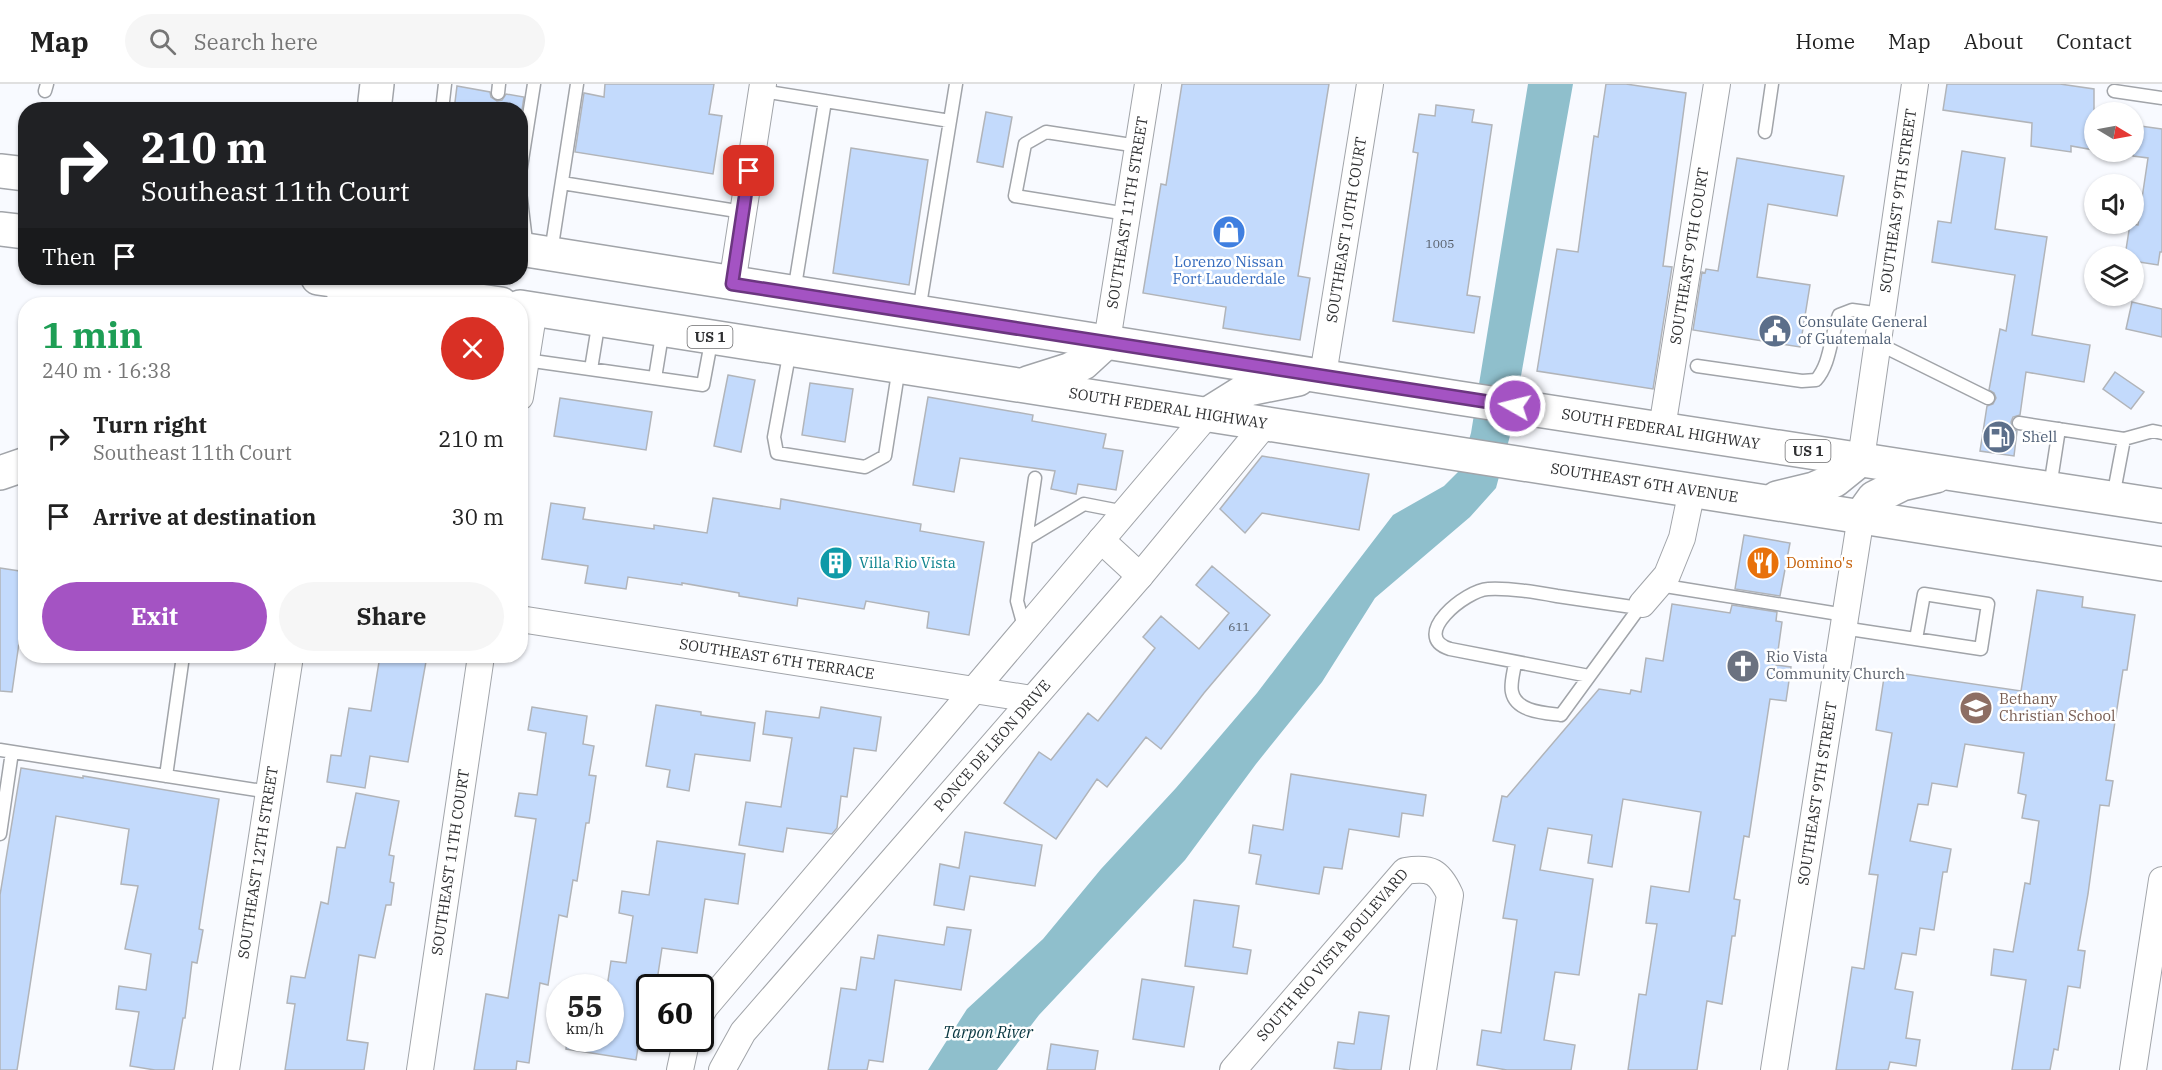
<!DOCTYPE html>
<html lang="en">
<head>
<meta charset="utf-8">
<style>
	body { margin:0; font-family:"IBM Plex Serif",serif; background:#f6f6f6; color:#222; height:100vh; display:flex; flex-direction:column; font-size:22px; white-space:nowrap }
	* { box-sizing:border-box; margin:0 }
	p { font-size:20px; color:#767676 }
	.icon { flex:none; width:33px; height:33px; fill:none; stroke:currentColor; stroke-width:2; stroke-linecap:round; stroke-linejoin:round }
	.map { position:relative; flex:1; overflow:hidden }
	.side { position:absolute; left:18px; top:213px; width:510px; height:366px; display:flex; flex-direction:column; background:#fff; border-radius:24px; box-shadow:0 2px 4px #0004 }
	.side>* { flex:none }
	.guide { position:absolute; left:18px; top:18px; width:510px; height:183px; border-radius:24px; box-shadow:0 2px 4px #0004; background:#202124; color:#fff; overflow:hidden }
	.needle { width:39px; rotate:100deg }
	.fabs { position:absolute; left:2084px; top:18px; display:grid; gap:12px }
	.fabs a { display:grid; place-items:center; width:60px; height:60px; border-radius:50%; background:#fff; box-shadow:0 2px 4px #0004; font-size:30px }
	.speed { position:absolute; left:546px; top:890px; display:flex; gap:12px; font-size:30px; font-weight:700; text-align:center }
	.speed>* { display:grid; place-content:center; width:78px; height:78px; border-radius:50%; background:#fff; box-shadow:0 2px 4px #0004; line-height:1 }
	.speed small { font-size:15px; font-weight:400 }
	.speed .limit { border:3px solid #111; border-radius:9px; background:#fff; color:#111 }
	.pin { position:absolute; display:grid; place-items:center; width:51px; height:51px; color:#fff; margin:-26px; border-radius:12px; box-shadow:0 3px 9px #0006 }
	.me { position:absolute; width:66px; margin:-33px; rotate:278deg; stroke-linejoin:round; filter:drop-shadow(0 0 4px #0008) }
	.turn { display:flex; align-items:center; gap:21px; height:126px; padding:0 24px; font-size:27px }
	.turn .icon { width:78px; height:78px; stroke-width:2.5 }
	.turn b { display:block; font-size:42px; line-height:51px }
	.then { display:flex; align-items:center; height:57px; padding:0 24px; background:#0003; gap:12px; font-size:22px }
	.round { display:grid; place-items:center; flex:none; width:63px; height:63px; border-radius:32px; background:#f6f6f6 }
	.head { display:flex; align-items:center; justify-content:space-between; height:102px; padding:0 24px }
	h1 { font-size:36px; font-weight:700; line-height:45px; color:#1e9e55 }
	.action { display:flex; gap:12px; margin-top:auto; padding:12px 24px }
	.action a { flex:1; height:69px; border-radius:36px; background:#a453c3; color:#fff; font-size:24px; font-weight:700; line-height:69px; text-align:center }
	.action a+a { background:#f6f6f6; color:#222 }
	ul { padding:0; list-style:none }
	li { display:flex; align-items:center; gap:18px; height:78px; padding:0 24px }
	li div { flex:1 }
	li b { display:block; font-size:22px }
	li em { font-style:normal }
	header { display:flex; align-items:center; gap:36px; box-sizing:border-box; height:84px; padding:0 30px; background:#fff; border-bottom:2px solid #e0e0e0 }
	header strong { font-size:28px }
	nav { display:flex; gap:33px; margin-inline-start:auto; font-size:21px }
	.search { width:420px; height:54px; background:#f6f6f6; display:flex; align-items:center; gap:15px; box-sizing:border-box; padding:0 21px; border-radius:33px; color:#767676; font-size:22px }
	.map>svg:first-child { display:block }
	.water { fill:#8fbfcc }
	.building { fill:#c3dafc; stroke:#b1b4b9; stroke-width:1.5 }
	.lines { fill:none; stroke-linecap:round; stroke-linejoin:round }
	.lane-casing { stroke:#a1a4a9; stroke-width:15 }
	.street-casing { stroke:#a1a4a9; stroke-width:28 }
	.secondary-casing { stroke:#a1a4a9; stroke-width:36 }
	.primary-casing { stroke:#a1a4a9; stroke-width:36 }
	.lane { stroke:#fff; stroke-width:12 }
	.street { stroke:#fff; stroke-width:26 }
	.secondary { stroke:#fff; stroke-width:33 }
	.primary { stroke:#fff; stroke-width:33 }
	.route-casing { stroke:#6b367f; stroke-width:15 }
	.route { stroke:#a453c3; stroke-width:10 }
	.labels { text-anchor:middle; stroke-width:5; stroke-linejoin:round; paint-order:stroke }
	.number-label { font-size:12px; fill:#535a64 }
	.shield { fill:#fff; stroke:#6d6d6f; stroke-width:1.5 }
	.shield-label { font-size:14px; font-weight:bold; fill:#2e2f31 }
	.street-label { font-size:15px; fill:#2e2f31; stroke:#fff }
	.shop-label { font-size:15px; fill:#366cbe; stroke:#fff }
	.service-label { font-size:15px; fill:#4e5e75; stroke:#fff; text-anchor:start }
	.culture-label { font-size:15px; fill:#0d838f; stroke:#fff; text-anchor:start }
	.food-label { font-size:15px; fill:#c56008; stroke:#fff; text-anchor:start }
	.worship-label { font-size:15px; fill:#5b616d; stroke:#fff; text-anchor:start }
	.education-label { font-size:15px; fill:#785e54; stroke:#fff; text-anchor:start }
	.water-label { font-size:16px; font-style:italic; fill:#07353f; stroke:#fff }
</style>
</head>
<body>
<header>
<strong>Map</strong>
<div class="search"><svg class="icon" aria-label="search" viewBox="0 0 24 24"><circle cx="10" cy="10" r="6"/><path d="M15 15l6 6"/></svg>Search here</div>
<nav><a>Home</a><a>Map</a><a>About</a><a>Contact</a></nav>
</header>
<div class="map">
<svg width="2162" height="986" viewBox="0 0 2162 986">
	<rect width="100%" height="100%" fill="#f8faff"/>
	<path class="water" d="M1528,0H1573L1511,348L1496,404L1470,433L1375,514L1322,598L1256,680L1185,776L1039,931L997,986H928L967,925L1043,855L1101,785L1176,704L1257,609L1393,431L1444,402L1460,386L1471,349Z"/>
	<path class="building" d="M605,0H714L709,30L722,32L713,90L575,68L584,9L604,13Z
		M1182,0H1329L1298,192L1310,194L1300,256L1223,244L1226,223L1143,209L1161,100L1166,101Z
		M1606,0H1626L1686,9L1663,182L1672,183L1653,305L1537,287L1557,165L1578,168L1594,52L1598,53Z
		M1947,0H2060L2094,5V66L2071,62V68L2031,62L2032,39L1943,26Z
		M457,2L490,8L491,13L497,17L502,16L506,10L524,13L522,26H454Z
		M1436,21L1474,26L1472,38L1492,41L1467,211L1480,213L1474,249L1393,237L1418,69L1413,68L1419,30L1435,32Z
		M986,28L1012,33L1003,83L977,78Z
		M2133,41L2162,45V168H2160L2158,181L2133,177V172H2125L2130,140L2138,141L2148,74L2133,72Z
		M851,64L928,76L909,201L833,189Z
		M1962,67L2005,74L1995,145L2047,153L2032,251L2090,261L2084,298L2026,288L2020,331L2013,333L2011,338L2013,345L2017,347L2014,372L1980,367L1987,322L1993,320L1996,314L1994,309L1989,306L2000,245L2006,247L2015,191L1932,178L1938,137L1951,139Z
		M1737,74L1844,92L1837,132L1768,120L1757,193L1810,201L1800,263L1693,246L1702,188L1705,189L1706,185L1718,187Z
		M2132,218L2162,225V253L2126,245Z
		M2115,288L2144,308L2131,325L2103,305Z
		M728,291L755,296L741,368L714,362Z
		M810,299L853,305L845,358L802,351Z
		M928,313L1033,331L1032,337L1106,350L1103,364L1123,367L1116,406L1078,400L1076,410L1051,405L1055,387L960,374L954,408L913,401Z
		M560,314L652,328L646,366L554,352Z
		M1262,372L1369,390L1359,446L1262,429L1245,449L1220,425Z
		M713,414L780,425L781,415L921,440L920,447L984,458L969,551L927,544L929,528L866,517L864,525L798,514L797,522L739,512V509L682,499V501L628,493L626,505L585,499L588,482L542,475L551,419L585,424L583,435L654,445V441L707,449Z
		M1744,451L1790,459L1780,512L1735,505Z
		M1212,482L1270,531L1204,609L1161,665L1146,653L1107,703L1097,695L1056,755L1004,719L1039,668L1051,676L1088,629L1098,637L1155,564L1143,553L1161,532L1199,565L1229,529L1196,501Z
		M0,484L26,488V545H21L12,608L0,607Z
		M2037,506L2083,513L2082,523L2135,531L2127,586H2123L2106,696L2113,697L2109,722L2100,721L2088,810L2078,866L2085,867L2080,904L2068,902L2058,966L2054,965L2050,986H2012L2026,896L1991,891L1994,865L2013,868L2025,799L2030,800L2039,737L2022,734L2026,711L2018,709L2024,669L1965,660L1957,703L1932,699L1928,721L1918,720L1910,757L1951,765L1947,788H1943L1934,846L1920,844L1916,871L1902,869L1895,905L1913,908L1906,954L1920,956L1916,982L1890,978L1888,986H1836L1852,883L1864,885L1878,791L1869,790L1892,649L1876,646L1885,587L2021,607Z
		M1672,520L1730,529L1732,521L1777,528L1776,537L1782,538L1776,581L1791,583L1786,617L1770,615L1749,753L1744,752L1734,815L1740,816L1735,852H1732L1722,920L1707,917L1697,986H1628L1639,910L1646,911L1657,840L1646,839L1651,802L1689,808L1701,728L1623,715L1612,783L1588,779L1592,751L1548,744L1540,786L1593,795L1579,891L1555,888L1544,956L1575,961L1571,986H1507L1477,981L1482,946L1501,949L1517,836L1503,834L1515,761L1493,757L1502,712L1507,713L1599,605L1630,610L1631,606L1641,608L1646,574L1663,577Z
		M380,572H427L408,678L370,672L365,704L327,698L331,671L341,672L349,624L371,627Z
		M656,621L701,628V631L755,639L750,677L695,670L689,707L667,703L670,686L646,682Z
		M532,623L587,632L583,660L594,662L589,691L596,692L589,739H586L577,797L573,796L567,833L559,831L548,901L540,899L529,979L517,977L516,986H474L486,910L508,914L536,735L515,732L519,709L537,711L546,649L528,646Z
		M821,623L881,633L876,667L854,664L847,713L841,712L837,744L832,750L787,744L783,768L739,761L746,718L781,723L792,654L763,650L766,627L819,634Z
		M21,684L83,694V692L219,715L199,845L203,846L197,879L192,878L185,934H183L174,986H155L130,982L139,928L116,925L119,902L146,906L151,870L125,865L138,802L121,800L129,745L56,732L17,986H0V811Z
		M1291,690L1426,711L1423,732L1402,729L1399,753L1349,745L1342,785L1324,783L1319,810L1256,800L1261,771L1249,769L1253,741L1283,746Z
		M356,709L399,717L389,771L394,772L390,798L394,799L391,821H386L375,874L359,871L347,956L368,959L364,986H285L295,920L287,919L291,892L305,894L321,818L328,820L337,763L345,764Z
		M965,748L1042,761L1035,802L970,792L964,826L934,821L940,780L959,784Z
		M657,757L745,770L738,820L705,815L697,869L662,864L656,903H650V919H645L636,976L566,965L567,954H610V903H607L611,877L626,879L633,832L619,829L622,807L649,811Z
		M1194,816L1239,822L1233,863L1251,866L1247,890L1185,882Z
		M947,843L971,846L961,906L895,896L883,978L869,976L867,986H828L841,904L856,906L861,873L874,875L878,851L944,861Z
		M1142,895L1194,903L1184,963L1133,955Z
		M1359,928L1389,932L1381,986H1350L1334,984L1338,958L1354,960Z
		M1051,960L1098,967L1095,986H1047Z"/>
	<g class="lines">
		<g class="lane-casing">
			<path id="lane" d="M45,7L47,0
				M762,7L950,37
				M2114,7L2162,14
				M498,9L499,0
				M442,26L445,0
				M1765,48L1772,0
				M520,89L534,0
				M562,99L743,128
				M520,108L527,165
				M1127,130L1015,112L1025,60L1046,48L1138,62
				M551,168L577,0
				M794,208L825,17
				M919,227L956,0
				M1877,259L1988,314
				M790,266L774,353L777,369L865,383L885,372L899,283
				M526,276L703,301L712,253
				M1697,282L1802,297L1816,296C1831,279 1830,253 1839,231L1852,226L1882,230
				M591,285L599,236
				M655,294L663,245
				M2019,339L2124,355L2153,347L2162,349
				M2050,403L2059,345
				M2113,413L2124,355
				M1026,455L1084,420L1125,428
				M1659,501L1845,531
				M1843,544L1981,565L1988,520L1924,510L1916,555
				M1025,546L1017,517L1035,394
				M1515,579C1514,587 1510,600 1512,608C1516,628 1545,629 1561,631L1642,520
				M1589,592L1450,565C1409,552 1466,506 1488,505C1511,504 1534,508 1557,512C1584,516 1612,520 1639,524
				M0,666L269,708
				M166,692L183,572
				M0,750L12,668"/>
		</g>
		<g class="street-casing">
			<g id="street">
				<path d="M732,200L763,0"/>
				<path id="s1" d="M1107,257L1148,0"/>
				<path id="s2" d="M1323,291L1370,0"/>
				<path d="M520,313L534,225"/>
				<path id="s3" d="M1662,344L1717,0"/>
				<path id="s4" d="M1861,375L1915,0"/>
				<path d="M1101,456L1140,492"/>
				<path d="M1642,520L1667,491L1682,454L1692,406"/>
				<path id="s5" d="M520,535L1032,615"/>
				<path d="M700,932L705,923L1208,330"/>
				<path id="s6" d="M226,986L290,572"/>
				<path id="s7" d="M420,986L481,572"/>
				<path d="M680,986L685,963L689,954"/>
				<path id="s8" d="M722,986L743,948L1140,492L1266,339"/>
				<path id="s9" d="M1233,986L1405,787C1431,783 1439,787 1450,811L1423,986"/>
				<path id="s10" d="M1774,986L1861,432"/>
				<path d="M2133,986L2162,796"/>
			</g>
		</g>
		<g class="secondary-casing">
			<path id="secondary" d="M374,26L377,0
				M343,220L347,194
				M0,389L26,380"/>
		</g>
		<g class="primary-casing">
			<g id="primary">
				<path d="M0,87L26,90"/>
				<path d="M0,145L26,148"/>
				<path id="s11" d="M520,165L1452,313L2162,422"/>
				<path d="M318,194L501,220"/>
				<path id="s12" d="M520,223L2162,480"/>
				<path d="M1028,299L1069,286L1083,279L1107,257"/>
				<path d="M1208,330L1248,305L1298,295"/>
				<path d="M1777,414L1814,405L1835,396L1861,375"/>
				<path d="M1861,432L1874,414L1902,400L1936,392"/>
			</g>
		</g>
		<use href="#lane" class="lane"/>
		<use href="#street" class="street"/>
		<use href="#secondary" class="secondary"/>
		<use href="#primary" class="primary"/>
	</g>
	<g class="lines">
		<g class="route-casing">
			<path id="route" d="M749,87L732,200L1515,322"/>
		</g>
		<use href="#route" class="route"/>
	</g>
	<defs>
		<g id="shop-disc" transform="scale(1.725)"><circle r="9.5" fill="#3f7fe0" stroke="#fff"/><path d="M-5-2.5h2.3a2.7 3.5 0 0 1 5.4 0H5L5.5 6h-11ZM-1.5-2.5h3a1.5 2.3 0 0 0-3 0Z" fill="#fff"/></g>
		<g id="civic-disc" transform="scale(1.725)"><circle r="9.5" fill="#5c6f8a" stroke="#fff"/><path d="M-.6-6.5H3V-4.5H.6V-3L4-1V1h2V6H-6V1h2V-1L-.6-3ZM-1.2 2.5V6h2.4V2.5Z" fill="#fff"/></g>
		<g id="fuel-disc" transform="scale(1.725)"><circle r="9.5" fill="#5c6f8a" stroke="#fff"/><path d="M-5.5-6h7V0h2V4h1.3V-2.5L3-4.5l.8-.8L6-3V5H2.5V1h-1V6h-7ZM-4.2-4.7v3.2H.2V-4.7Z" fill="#fff"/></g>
		<g id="building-disc" transform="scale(1.725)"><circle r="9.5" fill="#0f9aa8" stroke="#fff"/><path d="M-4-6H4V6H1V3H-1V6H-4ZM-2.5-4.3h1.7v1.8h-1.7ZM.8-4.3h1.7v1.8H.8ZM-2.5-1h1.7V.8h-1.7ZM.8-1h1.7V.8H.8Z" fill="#fff"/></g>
		<g id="restaurant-disc" transform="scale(1.725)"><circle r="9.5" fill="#e8710a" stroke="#fff"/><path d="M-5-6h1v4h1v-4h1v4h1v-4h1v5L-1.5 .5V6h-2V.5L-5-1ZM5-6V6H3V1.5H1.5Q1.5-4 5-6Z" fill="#fff"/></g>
		<g id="church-disc" transform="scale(1.725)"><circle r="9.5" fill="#6b7280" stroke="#fff"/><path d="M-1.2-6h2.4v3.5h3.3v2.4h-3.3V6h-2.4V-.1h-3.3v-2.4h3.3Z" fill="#fff"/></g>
		<g id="school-disc" transform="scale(1.725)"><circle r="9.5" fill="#8d6e63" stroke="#fff"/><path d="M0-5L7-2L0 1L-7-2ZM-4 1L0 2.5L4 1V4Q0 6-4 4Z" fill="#fff"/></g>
	</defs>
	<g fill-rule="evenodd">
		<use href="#shop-disc" x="1229" y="148"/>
		<use href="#civic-disc" x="1775" y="247"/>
		<use href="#fuel-disc" x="1999" y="353"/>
		<use href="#building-disc" x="836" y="479"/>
		<use href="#restaurant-disc" x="1763" y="479"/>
		<use href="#church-disc" x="1743" y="582"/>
		<use href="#school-disc" x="1976" y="624"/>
	</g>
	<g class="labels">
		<g class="number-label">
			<text x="1440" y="164">1005</text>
			<text x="1239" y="547">611</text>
		</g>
		<g class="shield">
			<rect x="687.5" y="242" width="45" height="22" rx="4.5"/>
			<rect x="1785.5" y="356" width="45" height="22" rx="4.5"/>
		</g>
		<g class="shield-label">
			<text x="710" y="258">US 1</text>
			<text x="1808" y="372">US 1</text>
		</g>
		<g class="street-label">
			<text dy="5" stroke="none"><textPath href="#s4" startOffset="261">SOUTHEAST 9TH STREET</textPath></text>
			<text dy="5" stroke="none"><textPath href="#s1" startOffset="130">SOUTHEAST 11TH STREET</textPath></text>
			<text dy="5" stroke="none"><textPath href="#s2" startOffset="147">SOUTHEAST 10TH COURT</textPath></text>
			<text dy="5" stroke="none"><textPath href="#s3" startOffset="174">SOUTHEAST 9TH COURT</textPath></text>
			<text dy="5" stroke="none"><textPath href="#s12" startOffset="656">SOUTH FEDERAL HIGHWAY</textPath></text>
			<text dy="5" stroke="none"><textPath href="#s11" startOffset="1155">SOUTH FEDERAL HIGHWAY</textPath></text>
			<text dy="5" stroke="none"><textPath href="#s12" startOffset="1138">SOUTHEAST 6TH AVENUE</textPath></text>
			<text dy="5" stroke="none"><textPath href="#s5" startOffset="260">SOUTHEAST 6TH TERRACE</textPath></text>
			<text dy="5" stroke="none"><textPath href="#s8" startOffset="423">PONCE DE LEON DRIVE</textPath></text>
			<text dy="5" stroke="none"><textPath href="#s10" startOffset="280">SOUTHEAST 9TH STREET</textPath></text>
			<text dy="5" stroke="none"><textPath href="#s6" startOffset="210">SOUTHEAST 12TH STREET</textPath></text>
			<text dy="5" stroke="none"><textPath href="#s7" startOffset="210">SOUTHEAST 11TH COURT</textPath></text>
			<text dy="5" stroke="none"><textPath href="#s9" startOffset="152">SOUTH RIO VISTA BOULEVARD</textPath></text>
		</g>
		<g class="shop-label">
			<text x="1229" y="183">Lorenzo Nissan<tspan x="1229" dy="17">Fort Lauderdale</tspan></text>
		</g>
		<g class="service-label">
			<text x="1798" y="243">Consulate General<tspan x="1798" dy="17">of Guatemala</tspan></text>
			<text x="2022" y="358">Shell</text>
		</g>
		<g class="culture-label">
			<text x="859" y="484">Villa Rio Vista</text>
		</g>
		<g class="food-label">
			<text x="1786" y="484">Domino's</text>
		</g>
		<g class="worship-label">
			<text x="1766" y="578">Rio Vista<tspan x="1766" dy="17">Community Church</tspan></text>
		</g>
		<g class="education-label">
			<text x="1999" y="620">Bethany<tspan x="1999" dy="17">Christian School</tspan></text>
		</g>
		<g class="water-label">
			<text x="988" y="954">Tarpon River</text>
		</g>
	</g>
</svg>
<div class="fabs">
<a><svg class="needle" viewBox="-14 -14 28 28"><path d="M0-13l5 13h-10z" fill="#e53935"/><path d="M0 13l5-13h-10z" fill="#767676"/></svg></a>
<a><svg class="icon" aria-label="sound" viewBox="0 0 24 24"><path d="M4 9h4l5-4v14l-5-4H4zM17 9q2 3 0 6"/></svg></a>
<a><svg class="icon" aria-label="layers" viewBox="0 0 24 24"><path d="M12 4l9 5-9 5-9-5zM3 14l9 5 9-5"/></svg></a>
</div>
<div class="speed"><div>55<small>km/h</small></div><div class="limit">60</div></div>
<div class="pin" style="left:749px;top:87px;background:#d93025"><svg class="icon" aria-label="arrive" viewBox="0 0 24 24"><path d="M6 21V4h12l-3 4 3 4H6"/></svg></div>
<svg class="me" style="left:1515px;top:322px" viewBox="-20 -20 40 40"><circle r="17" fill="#a453c3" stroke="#fff" stroke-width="3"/><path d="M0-11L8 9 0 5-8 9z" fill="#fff"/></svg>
<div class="guide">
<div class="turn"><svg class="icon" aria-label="right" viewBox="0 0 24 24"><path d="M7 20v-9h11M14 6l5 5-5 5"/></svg><div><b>210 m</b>Southeast 11th Court</div></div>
<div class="then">Then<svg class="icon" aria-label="arrive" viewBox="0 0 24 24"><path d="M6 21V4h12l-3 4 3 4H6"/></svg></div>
</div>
<section class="side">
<div class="head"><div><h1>1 min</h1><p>240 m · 16:38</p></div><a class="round" style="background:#d93025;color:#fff"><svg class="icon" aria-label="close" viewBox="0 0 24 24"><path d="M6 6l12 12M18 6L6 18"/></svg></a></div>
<ul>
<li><svg class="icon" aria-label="right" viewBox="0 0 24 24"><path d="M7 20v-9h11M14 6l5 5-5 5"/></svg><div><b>Turn right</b><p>Southeast 11th Court</p></div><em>210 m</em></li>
<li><svg class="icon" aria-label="arrive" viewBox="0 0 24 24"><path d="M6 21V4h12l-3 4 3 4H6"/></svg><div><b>Arrive at destination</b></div><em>30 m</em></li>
</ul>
<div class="action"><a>Exit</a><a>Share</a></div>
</section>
</div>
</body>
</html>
